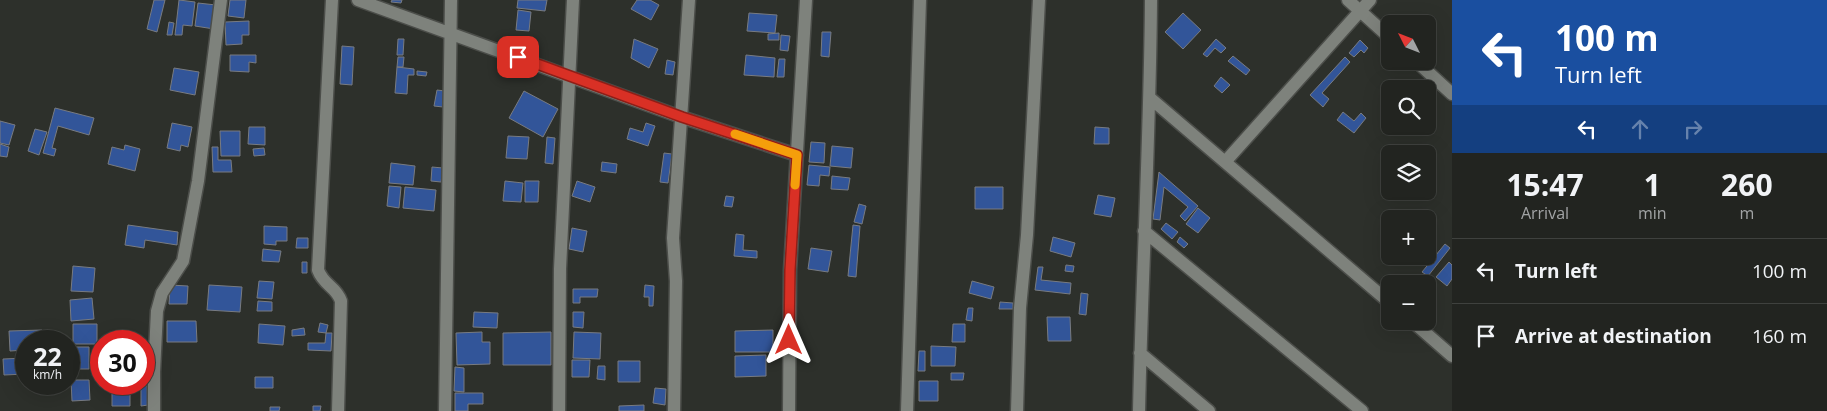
<!DOCTYPE html>
<html lang="en">
<head>
<meta charset="utf-8">
<style>
	body { margin:0; font-family:"Open Sans",sans-serif; background:#2a2c29; color:#f1f3f6; height:100vh; display:flex; flex-direction:column; font-size:19px; white-space:nowrap }
	* { box-sizing:border-box; margin:0 }
	p { font-size:16px; color:#a2a4a5 }
	.icon { flex:none; width:28px; height:28px; fill:none; stroke:currentColor; stroke-width:2; stroke-linecap:round; stroke-linejoin:round }
	.map { position:relative; flex:1; overflow:hidden }
	.details { display:flex; flex-direction:column; background:#222420; width:375px }
	.details>* { flex:none }
	.banner { background:#1a4fa0; color:#fff; overflow:hidden }
	.needle { width:32px; rotate:312deg }
	.controls { position:absolute; left:1381px; top:15px; display:grid; gap:10px }
	.controls a { display:grid; place-items:center; width:55px; height:55px; border-radius:8px; background:#222420; box-shadow:0 5px 20px #0002,0 0 0 1px #3f413e; font-size:25px }
	.speed { position:absolute; left:15px; top:330px; display:flex; gap:10px; font-size:25px; font-weight:700; text-align:center }
	.speed>* { display:grid; place-content:center; width:65px; height:65px; border-radius:50%; background:#222420; box-shadow:0 5px 20px #0002,0 0 0 1px #3f413e; line-height:1 }
	.speed small { font-size:12px; font-weight:400 }
	.speed .limit { border:8px solid #d22; background:#fff; color:#111 }
	.pin { position:absolute; display:grid; place-items:center; width:42px; height:42px; color:#fff; margin:-21px; border-radius:10px; box-shadow:0 2px 8px #0006 }
	.me { position:absolute; width:55px; margin:-28px; rotate:0deg; stroke-linejoin:round; filter:drop-shadow(0 0 4px #0008) }
	.turn { display:flex; align-items:center; gap:18px; height:105px; padding:0 20px; font-size:22px }
	.turn .icon { width:65px; height:65px; stroke-width:2.5 }
	.turn b { display:block; font-size:35px; line-height:42px }
	.lanes { display:flex; align-items:center; height:48px; padding:0 20px; background:#0003; justify-content:center; gap:25px; direction:ltr }
	.lanes .off { opacity:.35 }
	.eta { display:flex; justify-content:space-evenly; align-items:center; height:85px; text-align:center }
	.eta b { font-size:30px; font-weight:700; line-height:35px }
	ul { padding:0; list-style:none }
	li { display:flex; align-items:center; gap:15px; height:65px; padding:0 20px; border-top:1px solid #3f413e }
	li div { flex:1 }
	li b { display:block; font-size:19px }
	li em { font-style:normal }
	main { display:flex; flex:1; min-height:0 }
	.map>svg:first-child { display:block }
	.building { fill:#325599; stroke:#787b81 }
	.lines { fill:none; stroke-linecap:round; stroke-linejoin:round }
	.minor-casing { stroke:#4c4e4a; stroke-width:15 }
	.minor { stroke:#7e827c; stroke-width:12 }
	.route-casing { stroke:#8d1f18; stroke-width:12 }
	.route { stroke:#d93025; stroke-width:9 }
	.slow { stroke:#f59e0b; stroke-width:9 }
</style>
</head>
<body>
<main>
<div class="map">
<svg width="1452" height="411" viewBox="0 0 1452 411">
	<rect width="100%" height="100%" fill="#2d302b"/>
	<path class="building" d="M154,0H165L157,32L147,29Z
		M179,0L195,2L192,26L183,25L182,35H175Z
		M230,0H246L244,18L228,16Z
		M392,0H402L401,3L391,2Z
		M518,0H547L545,11L517,8Z
		M637,0H650L659,5L651,20L631,9Z
		M198,3L216,5L214,29L195,26Z
		M518,10L531,12L529,31L516,30Z
		M749,13L777,15L775,33L747,31Z
		M1183,13L1201,30L1183,49L1165,32Z
		M249,21V35H242V44L226,45L225,22Z
		M169,22L174,23L172,35H167Z
		M822,32H831L829,57L821,56Z
		M779,33V40H768V34Z
		M781,35L790,36L788,51L780,50Z
		M398,39H404L403,55H397Z
		M634,39L658,49L649,68L631,58Z
		M1216,39L1226,48L1221,53L1215,48L1207,57L1203,54Z
		M1360,40L1368,48L1364,53L1361,50L1354,57L1349,53Z
		M342,46L354,47L352,85L340,84Z
		M230,55H256V63L249,62V72L230,71Z
		M746,55L775,58L774,77L744,75Z
		M1233,56L1250,70L1246,75L1228,61Z
		M398,57H404L403,67H397Z
		M1345,57L1350,62L1322,93L1329,99L1323,107L1310,95Z
		M779,59H785L784,77H777Z
		M667,60L675,62L673,75L665,74Z
		M397,67L414,69V75H408L407,94L395,93Z
		M174,68L199,72L195,95L170,90Z
		M417,71L427,72L426,76L417,75Z
		M1221,77L1230,85L1222,93L1214,86Z
		M437,90L445,91L443,107L434,106Z
		M524,91L558,109L543,137L509,118Z
		M55,108L94,118L89,135L58,126L52,148L56,149L54,156L43,153Z
		M1343,112L1354,121L1361,113L1366,118L1354,133L1337,120Z
		M0,121L15,125L9,145L0,143Z
		M172,123L192,127L188,147L181,145L180,151L167,148Z
		M646,123L655,126L648,146L627,139L630,128L643,132Z
		M249,127H265V145L248,144Z
		M1095,127L1109,128V144H1094Z
		M35,129L47,132L39,155L28,151Z
		M220,131H240V156H221Z
		M508,136L529,137L527,159L506,158Z
		M547,137L555,138L553,164L545,163Z
		M811,142L825,143L824,163L809,162Z
		M0,144L9,147L7,157L0,156Z
		M125,145L140,149L135,171L108,164L112,147L124,150Z
		M832,146L853,148L851,168L830,166Z
		M212,147H218V160H231L232,172H213Z
		M264,148L265,155L254,156L253,149Z
		M664,153L672,154L668,183L660,182Z
		M602,162L617,164L616,173L601,171Z
		M391,163L415,166L413,185L389,183Z
		M809,165L830,167L829,176L820,175L819,186L807,185Z
		M432,167L443,168L441,182L431,181Z
		M1159,172L1198,206L1185,221L1180,216L1188,207L1164,187L1160,220L1153,219Z
		M832,176L850,178L848,190L831,189Z
		M505,181L523,183L521,202L503,201Z
		M525,181H539L538,202H525Z
		M577,181L595,187L590,202L572,196Z
		M389,186L401,187L399,208L387,206Z
		M405,187L436,190L434,211L403,208Z
		M975,187H1003V209H975Z
		M1098,195L1115,198L1111,217L1094,214Z
		M726,196L734,197L732,207L724,206Z
		M859,204L866,206L862,224L854,222Z
		M1198,208L1210,218L1198,233L1186,224Z
		M1166,223L1178,232L1172,239L1161,229Z
		M128,225L178,232L177,245L145,240L144,248L125,245Z
		M853,225L860,226L856,277L848,276Z
		M264,226L287,227V241H276V245L264,244Z
		M572,228L587,231L583,252L569,249Z
		M736,234L744,235L743,250L757,251V258L734,256Z
		M1053,237L1075,243L1071,257L1050,251Z
		M1180,237L1188,244L1184,248L1177,242Z
		M297,238H308V248H296Z
		M1445,244L1450,248L1428,276L1422,272Z
		M811,248L832,251L828,272L808,269Z
		M263,249L281,251L279,262L262,261Z
		M302,262H307V273H302Z
		M1449,262L1452,265V279L1447,286L1436,277Z
		M1066,265L1074,266L1073,272L1065,271Z
		M73,266L95,268L93,292L71,291Z
		M1038,267H1043L1041,280L1071,283L1070,294L1035,290Z
		M259,281L274,282L272,299L257,298Z
		M972,281L994,287L991,299L969,293Z
		M170,285L188,286L187,304H169Z
		M209,285L242,287L240,312L207,310Z
		M645,285L654,286L653,306H649V297H644Z
		M573,289H598L597,297H580V303H573Z
		M1081,293L1088,294L1086,315L1079,314Z
		M92,298L94,319L71,321L70,300Z
		M258,301L272,302V311H257Z
		M1000,302L1013,303V309H999Z
		M968,308H973L972,321L966,320Z
		M474,312L498,313L497,328L473,327Z
		M573,312H584L583,328L573,327Z
		M1047,317H1070L1071,341H1048Z
		M167,321H196L197,342H167Z
		M320,323L328,325L326,333L318,332Z
		M73,324H97V344H73Z
		M259,324L285,326L283,345L258,343Z
		M953,324H965V342H952Z
		M304,328L305,335L292,336V330Z
		M42,330V341H26V350L10,351L9,331Z
		M773,330V352H735V331Z
		M482,332V342H490V364L457,365L456,333Z
		M551,332V365H503V333Z
		M574,332L601,333L600,359L573,358Z
		M326,333H332L331,351L308,350V343H325Z
		M931,346L956,347L955,366H931Z
		M72,347H89V369H72Z
		M919,351H925V371H918Z
		M766,355V376L735,377V356Z
		M26,358V374L4,375L3,359Z
		M572,360H590L589,377H572Z
		M618,361H640V382H618Z
		M598,366H605V380L597,379Z
		M455,367L464,368V392L454,391Z
		M951,373H964L963,380H951Z
		M255,377H273V388H255Z
		M71,380H89L90,400L72,401Z
		M919,381H938V401H919Z
		M112,386H130V406H112Z
		M141,386H147L148,405L141,406Z
		M655,388L666,389L665,405L653,403Z
		M455,393H483V404H468V411H455Z
		M644,405V411H619V406Z
		M313,406H321L320,411H313Z
		M270,407H280L279,411H270Z"/>
	<g class="lines">
		<g class="minor-casing">
			<path id="minor" d="M332,0L318,270C324,286 336,286 341,301L338,411
				M358,0L681,117L797,155
				M1348,0L1390,38
				M1416,61L1452,94
				M1150,98L1390,303
				M1225,162L1370,0
				M1144,231L1362,411
				M1412,321L1452,356
				M1140,353L1209,411
				M154,411V372L157,311L162,293L183,261L198,181L221,0
				M445,411L451,0
				M559,411L560,269L573,0
				M674,411L676,281L673,238L689,0
				M789,411L790,270L806,0
				M907,411L920,0
				M1017,411L1020,308L1027,235L1039,0
				M1139,411C1142,274 1150,137 1151,0"/>
		</g>
		<use href="#minor" class="minor"/>
	</g>
	<g class="lines">
		<g class="route-casing">
			<path id="route" d="M518,57L682,117L797,155L790,270L789,340"/>
		</g>
		<use href="#route" class="route"/>
		<path class="slow" d="M735,134L797,155L795,185"/>
	</g>
</svg>
<div class="controls">
<a><svg class="needle" viewBox="-14 -14 28 28"><path d="M0-13l5 13h-10z" fill="#e53935"/><path d="M0 13l5-13h-10z" fill="#a2a4a5"/></svg></a>
<a><svg class="icon" aria-label="search" viewBox="0 0 24 24"><circle cx="10" cy="10" r="6"/><path d="M15 15l6 6"/></svg></a>
<a><svg class="icon" aria-label="layers" viewBox="0 0 24 24"><path d="M12 4l9 5-9 5-9-5zM3 14l9 5 9-5"/></svg></a>
<a>+</a>
<a>−</a>
</div>
<div class="speed"><div>22<small>km/h</small></div><div class="limit">30</div></div>
<div class="pin" style="left:518px;top:57px;background:#d93025"><svg class="icon" aria-label="arrive" viewBox="0 0 24 24"><path d="M6 21V4h12l-3 4 3 4H6"/></svg></div>
<svg class="me" style="left:789px;top:340px" viewBox="-20 -20 40 40"><path d="M0-17L14 15 0 8-14 15z" fill="#d93025" stroke="#fff" stroke-width="4"/></svg>
</div>
<section class="details">
<div class="banner">
<div class="turn"><svg class="icon" aria-label="left" viewBox="0 0 24 24"><path d="M17 20v-9H6M10 6l-5 5 5 5"/></svg><div><b>100 m</b>Turn left</div></div>
<div class="lanes"><svg class="icon" aria-label="left" viewBox="0 0 24 24"><path d="M17 20v-9H6M10 6l-5 5 5 5"/></svg><svg class="icon off" aria-label="ahead" viewBox="0 0 24 24"><path d="M12 20V5M6 11l6-6 6 6"/></svg><svg class="icon off" aria-label="right" viewBox="0 0 24 24"><path d="M7 20v-9h11M14 6l5 5-5 5"/></svg></div>
</div>
<div class="eta">
<div><b>15:47</b><p>Arrival</p></div>
<div><b>1</b><p>min</p></div>
<div><b>260</b><p>m</p></div>
</div>
<ul>
<li><svg class="icon" aria-label="left" viewBox="0 0 24 24"><path d="M17 20v-9H6M10 6l-5 5 5 5"/></svg><div><b>Turn left</b></div><em>100 m</em></li>
<li><svg class="icon" aria-label="arrive" viewBox="0 0 24 24"><path d="M6 21V4h12l-3 4 3 4H6"/></svg><div><b>Arrive at destination</b></div><em>160 m</em></li>
</ul>
</section>
</main>
</body>
</html>
